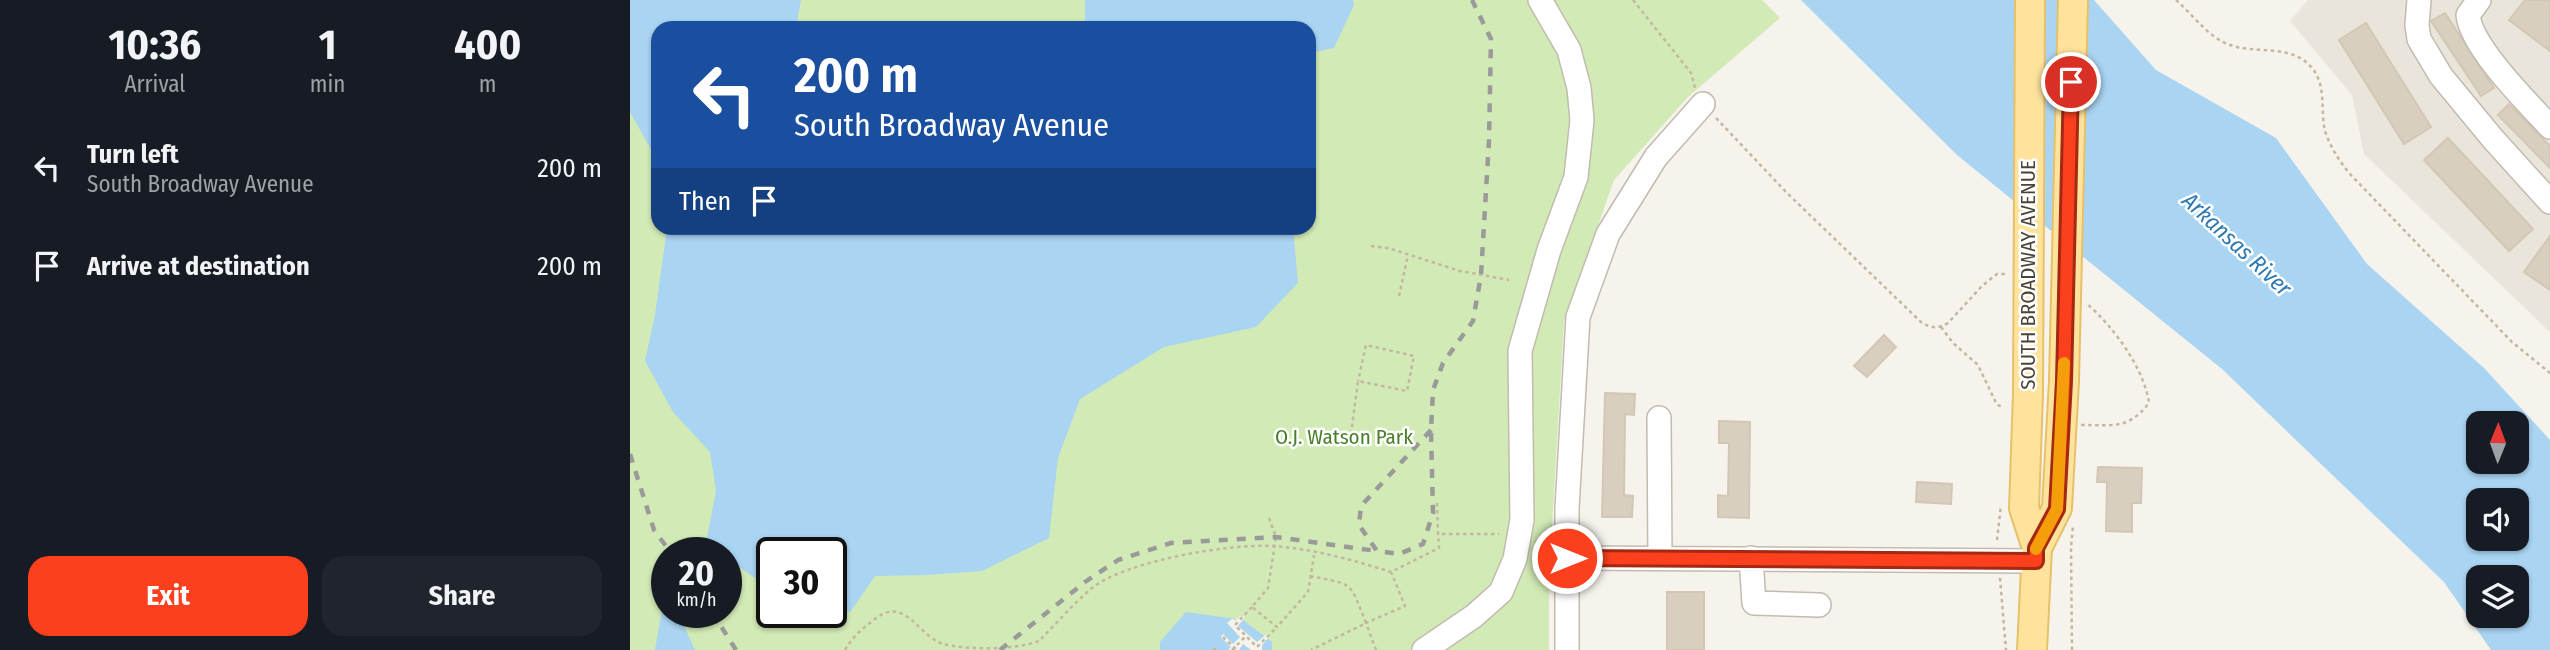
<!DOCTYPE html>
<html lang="en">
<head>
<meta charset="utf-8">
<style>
	body { margin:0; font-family:"Fira Sans Condensed",sans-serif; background:#20242c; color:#f1f3f6; height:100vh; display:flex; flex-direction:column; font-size:26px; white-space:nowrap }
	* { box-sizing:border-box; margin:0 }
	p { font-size:23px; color:#9ea1a6 }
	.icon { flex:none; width:38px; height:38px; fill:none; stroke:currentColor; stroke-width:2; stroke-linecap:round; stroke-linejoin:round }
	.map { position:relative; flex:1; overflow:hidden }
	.drawer { display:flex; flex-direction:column; background:#171b24; width:630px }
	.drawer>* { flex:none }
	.banner { position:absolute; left:21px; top:21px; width:665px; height:214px; border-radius:21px; box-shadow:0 2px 5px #0004; background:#1a4fa0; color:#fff; overflow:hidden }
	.needle { width:46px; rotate:1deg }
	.fabs { position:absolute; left:1836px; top:411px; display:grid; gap:14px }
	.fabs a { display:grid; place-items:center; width:63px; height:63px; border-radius:14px; background:#171b24; box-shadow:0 2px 5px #0004; font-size:35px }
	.speed { position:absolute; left:21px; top:537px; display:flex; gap:14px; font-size:35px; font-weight:700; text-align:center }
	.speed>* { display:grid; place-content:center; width:91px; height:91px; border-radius:50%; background:#171b24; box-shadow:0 2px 5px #0004; line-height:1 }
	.speed small { font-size:18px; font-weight:400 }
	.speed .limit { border:4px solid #111; border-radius:10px; background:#fff; color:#111 }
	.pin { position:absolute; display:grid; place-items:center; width:60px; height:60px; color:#fff; margin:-30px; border:4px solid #fff; border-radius:50%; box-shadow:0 2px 7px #0007 }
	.me { position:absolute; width:77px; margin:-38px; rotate:90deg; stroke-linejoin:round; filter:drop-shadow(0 0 5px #0008) }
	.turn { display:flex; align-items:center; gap:24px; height:147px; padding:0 28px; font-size:32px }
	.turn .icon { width:91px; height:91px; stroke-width:2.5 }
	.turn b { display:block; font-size:49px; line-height:60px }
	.then { display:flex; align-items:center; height:66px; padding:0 28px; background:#0003; gap:14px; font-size:26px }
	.eta { display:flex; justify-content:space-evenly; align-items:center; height:119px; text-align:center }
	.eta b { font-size:42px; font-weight:700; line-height:49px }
	.primary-button { display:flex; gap:14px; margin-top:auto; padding:14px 28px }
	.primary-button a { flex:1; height:80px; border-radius:21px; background:#fc3f1d; color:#fff; font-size:28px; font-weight:700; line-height:80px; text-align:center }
	.primary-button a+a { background:#20242c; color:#f1f3f6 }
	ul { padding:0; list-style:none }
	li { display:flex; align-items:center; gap:21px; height:98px; padding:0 28px }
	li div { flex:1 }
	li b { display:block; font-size:26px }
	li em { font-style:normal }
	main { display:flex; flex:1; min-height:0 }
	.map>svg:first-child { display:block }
	.residential { fill:#eae5da }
	.green { fill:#d2eab5; fill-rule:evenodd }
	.water { fill:#a9d4f2; fill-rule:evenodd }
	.pier { fill:#f6f3ec }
	.building { fill:#d8cfc1; stroke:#d3c7b4; stroke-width:2 }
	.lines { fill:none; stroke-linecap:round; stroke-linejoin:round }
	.minor-casing { stroke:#c2bbae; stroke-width:26 }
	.major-casing { stroke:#e6c16a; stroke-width:32 }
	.path { stroke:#c4b79f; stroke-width:2.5; stroke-dasharray:3.5 3.5; stroke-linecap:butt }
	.minor { stroke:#fff; stroke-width:23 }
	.major { stroke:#ffe39c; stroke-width:28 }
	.rail { stroke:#9a9a9a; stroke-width:4.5; stroke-dasharray:9 9; stroke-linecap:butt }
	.major-bridge-casing { stroke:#e6c16a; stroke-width:32; stroke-linecap:butt }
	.major-bridge { stroke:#ffe39c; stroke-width:28 }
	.route-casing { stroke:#a42913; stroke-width:18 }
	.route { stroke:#fc3f1d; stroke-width:12 }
	.slow { stroke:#f59e0b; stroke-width:12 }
	.labels { text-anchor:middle; stroke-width:5; stroke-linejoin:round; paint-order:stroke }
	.street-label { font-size:21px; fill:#4b4439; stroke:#fff }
	.park-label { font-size:21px; fill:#4a7f2a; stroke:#fff }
	.water-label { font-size:23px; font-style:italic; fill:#2e7ab2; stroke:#fff }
</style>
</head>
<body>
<main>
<section class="drawer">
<div class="eta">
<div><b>10:36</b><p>Arrival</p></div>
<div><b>1</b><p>min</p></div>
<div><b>400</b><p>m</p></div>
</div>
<ul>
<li><svg class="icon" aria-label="left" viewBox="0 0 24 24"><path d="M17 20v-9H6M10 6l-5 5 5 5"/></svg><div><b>Turn left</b><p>South Broadway Avenue</p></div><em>200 m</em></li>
<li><svg class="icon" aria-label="arrive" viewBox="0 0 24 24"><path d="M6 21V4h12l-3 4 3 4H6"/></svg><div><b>Arrive at destination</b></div><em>200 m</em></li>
</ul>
<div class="primary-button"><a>Exit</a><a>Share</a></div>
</section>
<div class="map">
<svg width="1920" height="650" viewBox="0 0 1920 650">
	<rect width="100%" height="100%" fill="#f6f3ec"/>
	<path class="residential" d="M1678,0H1920V332L1734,154L1722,95L1660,21Z"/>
	<path class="green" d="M0,0H1132L1150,18L1058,97L984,180L934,322L919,577V650H0ZM28,28H679V228H28ZM37,553H96V612H37ZM142,553H201V612H142Z"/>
	<path class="water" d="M0,0H171L166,28H28V162L0,112Z
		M455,0H723L724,5L704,48L679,53V28H455Z
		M1171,0H1464L1526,70L1646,138L1737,264L1854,368L1920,440V650H1861L1814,582L1592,369L1327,155ZM1848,424H1886V462H1848ZM1848,500H1886V539H1848ZM1848,578H1886V616H1848Z
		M37,228H663L668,283L626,327L534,347L450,399L428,458L419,538L352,571L297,575L245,576L221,611L170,628L158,613L201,612V553H142V591L96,557V553H91L76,543L86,491L80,452L43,412L15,361L25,315Z
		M36,585L37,612L48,613L65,650H25Z
		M556,612L613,620L642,642V650H530V642Z"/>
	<path class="pier" d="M610,616L615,617L608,626L627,642L637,634L640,636L632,645V650H621L613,644L609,650H598L601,647L591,637L593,634L603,644L610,637L597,623L602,619L606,620Z"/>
	<path class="building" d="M1895,0H1920V51L1879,20Z
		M1815,13L1864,88L1851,96L1801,21Z
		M1736,23L1801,127L1774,144L1709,40Z
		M1879,104L1920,146V168L1868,115Z
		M1818,138L1903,229L1879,251L1794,160Z
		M1920,236V290L1894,272Z
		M1254,335L1266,347L1237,377L1224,366Z
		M975,393L1005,394L1004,415L995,414L994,495L1003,496L1002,517H972Z
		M1089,421L1120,422L1119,518L1088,517V495L1098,496L1099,443H1089Z
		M1468,467L1512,468L1511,503H1502V532L1476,531L1477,482H1467Z
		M1287,482L1322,484L1321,504L1286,502Z
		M1037,592H1074V650H1037Z"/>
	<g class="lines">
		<g class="minor-casing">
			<path id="minor" d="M1789,0L1787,25L1789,39L1811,76L1863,139L1920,202
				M1849,0L1838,15C1841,47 1898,103 1920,127
				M1029,418L1030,558
				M937,558L1406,561
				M1121,558L1124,603L1189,605
				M794,650L844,616L871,592L885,559L892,520L890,351L919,250L946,177L952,120L949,88L939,50L910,0
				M937,650V508L948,317L978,234L1026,157L1073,104"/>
		</g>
		<g class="major-casing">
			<path id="major" d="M1398,394L1394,508L1407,548L1402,650
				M1407,548L1427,508L1434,381"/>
		</g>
		<path class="path" d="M1003,0L1061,73L1065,88
			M1546,0C1562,14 1576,34 1595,43C1623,56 1661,42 1682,68C1697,86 1690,110 1695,131C1700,147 1709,160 1719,173L1882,342L1920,373
			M1086,118L1156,192L1292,323C1302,328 1308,329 1318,323L1352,286L1367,274H1378
			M741,246L758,248L830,271L879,280
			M769,296L778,255
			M1311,327L1323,343L1348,365L1367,405L1374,407
			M1451,425C1483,425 1498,430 1519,403C1514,368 1483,326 1456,303
			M721,434L728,381L777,391L784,356L736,345L728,381
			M807,503L808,534H869
			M639,518L646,537L638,588L622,607L647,627L678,592L684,555
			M1367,540L1371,505
			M680,576C725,585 719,581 736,623L681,650
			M1370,578L1376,650
			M622,607L605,625L627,647L647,627
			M593,637L607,650
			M583,648L586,650
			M215,650C223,636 232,629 245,619C275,595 288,636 313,644C337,650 387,650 409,641C426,624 443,604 462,588C496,561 597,544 641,546C679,548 724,560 761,572L809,548L808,534
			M602,650L616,636
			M746,650L736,623L775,606L761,572
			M1442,650L1441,547L1443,526"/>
		<use href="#minor" class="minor"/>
		<use href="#major" class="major"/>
		<path class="rail" d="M801,430L731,506L729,525L747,551L769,554L793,544L803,513L801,430L803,390L813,363L843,321L851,275L859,141L861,39L842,0
			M0,454L24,530L41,553
			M82,612L106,650
			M370,650L455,582L488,560L541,543L646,537L747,551"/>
		<g class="major-bridge-casing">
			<path id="major-bridge" d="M1434,381L1443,0
				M1398,394L1400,0"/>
		</g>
		<use href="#major-bridge" class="major-bridge"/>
	</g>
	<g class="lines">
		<g class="route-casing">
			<path id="route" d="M937,558L1406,561V548L1427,509L1434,381L1441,82"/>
		</g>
		<use href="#route" class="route"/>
		<path class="slow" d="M1406,549L1427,509L1434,363"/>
	</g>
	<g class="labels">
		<g class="street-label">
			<text transform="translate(1398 275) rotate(-90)" y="7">SOUTH BROADWAY AVENUE</text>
		</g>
		<g class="park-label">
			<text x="714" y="444">O.J. Watson Park</text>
		</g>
		<g class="water-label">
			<text transform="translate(1607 244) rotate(43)" y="8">Arkansas River</text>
		</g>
	</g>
</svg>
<div class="fabs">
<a><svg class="needle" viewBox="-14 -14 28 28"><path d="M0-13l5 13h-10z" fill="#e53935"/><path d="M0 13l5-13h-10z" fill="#9ea1a6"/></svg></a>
<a><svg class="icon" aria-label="sound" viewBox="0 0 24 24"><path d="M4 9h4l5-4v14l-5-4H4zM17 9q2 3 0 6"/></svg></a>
<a><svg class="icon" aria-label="layers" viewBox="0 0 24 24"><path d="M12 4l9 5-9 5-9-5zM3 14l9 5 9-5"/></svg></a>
</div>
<div class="speed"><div>20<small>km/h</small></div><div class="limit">30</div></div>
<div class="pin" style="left:1441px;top:82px;background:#d93025"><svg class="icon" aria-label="arrive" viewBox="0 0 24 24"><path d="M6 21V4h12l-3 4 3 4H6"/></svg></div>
<svg class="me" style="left:937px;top:558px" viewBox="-20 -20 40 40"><circle r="17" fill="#fc3f1d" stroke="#fff" stroke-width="3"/><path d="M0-11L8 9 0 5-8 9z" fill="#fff"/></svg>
<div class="banner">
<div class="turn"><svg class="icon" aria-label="left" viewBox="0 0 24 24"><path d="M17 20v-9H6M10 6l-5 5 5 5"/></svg><div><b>200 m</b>South Broadway Avenue</div></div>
<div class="then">Then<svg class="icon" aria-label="arrive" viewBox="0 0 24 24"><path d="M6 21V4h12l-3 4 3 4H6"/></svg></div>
</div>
</div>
</main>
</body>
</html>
